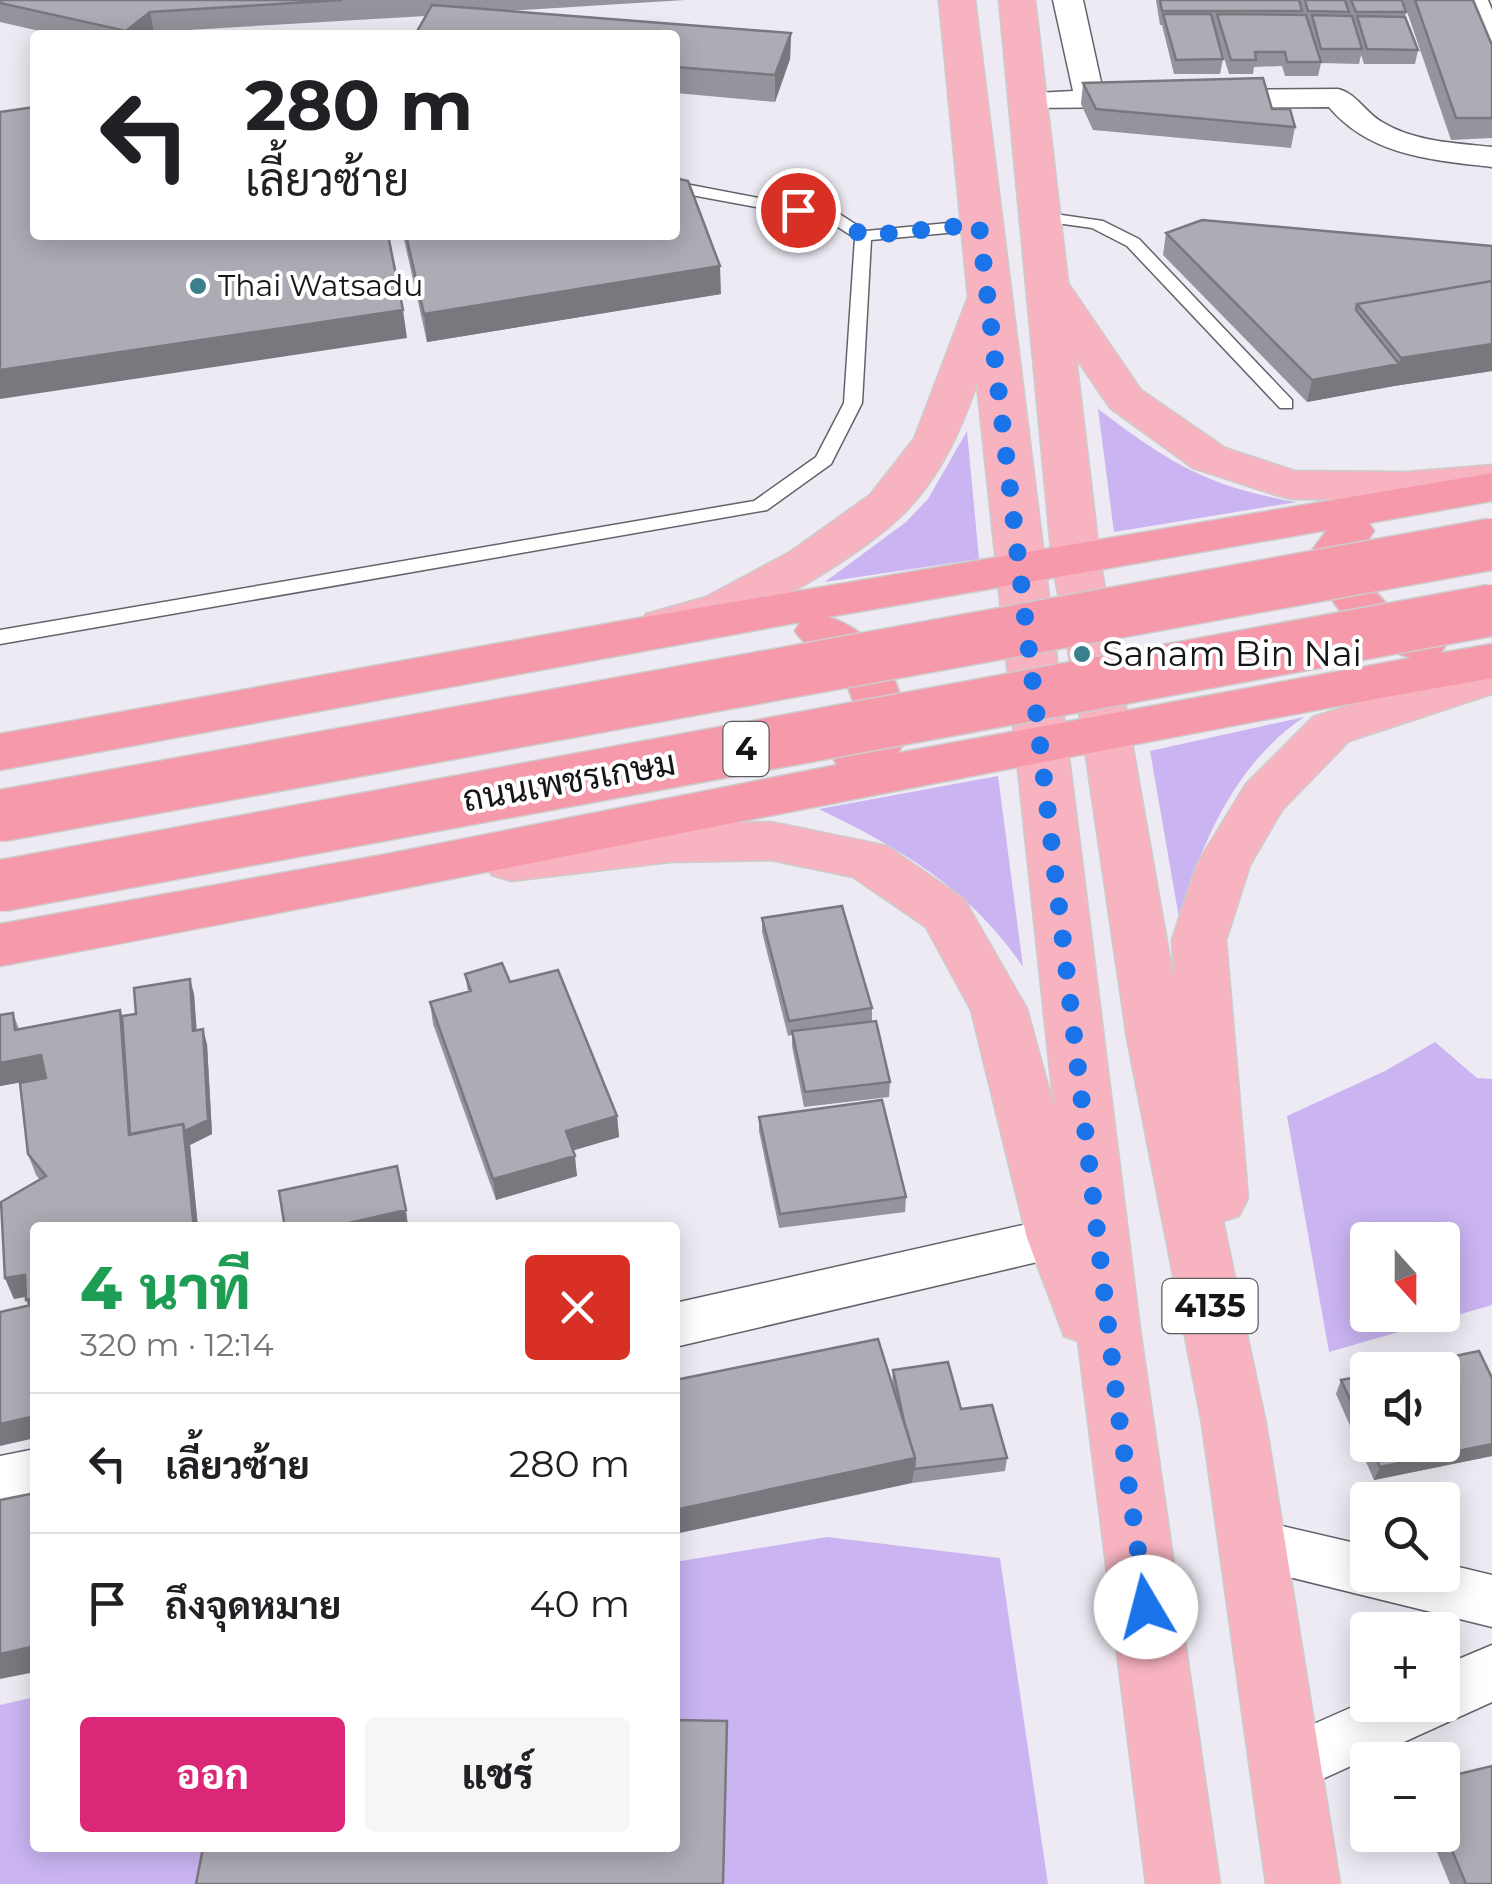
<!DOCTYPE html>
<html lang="th">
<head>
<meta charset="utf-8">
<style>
	body { margin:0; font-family:Montserrat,Sarabun,sans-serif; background:#f6f6f6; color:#202124; height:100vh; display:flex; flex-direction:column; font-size:38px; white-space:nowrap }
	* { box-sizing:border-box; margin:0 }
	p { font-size:32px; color:#757577 }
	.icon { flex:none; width:55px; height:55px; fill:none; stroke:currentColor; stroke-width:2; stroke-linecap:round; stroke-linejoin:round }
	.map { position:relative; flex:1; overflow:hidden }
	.side { position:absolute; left:30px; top:1222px; width:650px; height:630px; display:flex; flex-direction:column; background:#fff; border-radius:10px; box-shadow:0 5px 25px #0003 }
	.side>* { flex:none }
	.guide { position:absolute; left:30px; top:30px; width:650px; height:210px; border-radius:10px; box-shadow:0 5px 25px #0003; background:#fff; color:#202124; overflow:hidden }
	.needle { width:65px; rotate:159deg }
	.tools { position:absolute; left:1350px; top:1222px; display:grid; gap:20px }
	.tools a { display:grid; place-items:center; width:110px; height:110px; border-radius:10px; background:#fff; box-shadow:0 5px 25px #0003; font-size:50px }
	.pin { position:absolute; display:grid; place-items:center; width:85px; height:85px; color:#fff; margin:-42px; border:5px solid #fff; border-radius:50%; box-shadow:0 2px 10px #0007 }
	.me { position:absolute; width:110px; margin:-55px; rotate:352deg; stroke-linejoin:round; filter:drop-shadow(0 0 8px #0008) }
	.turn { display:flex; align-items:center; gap:35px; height:210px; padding:0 50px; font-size:45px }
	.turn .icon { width:130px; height:130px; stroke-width:2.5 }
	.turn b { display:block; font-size:70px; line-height:85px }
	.round { display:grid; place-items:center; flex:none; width:105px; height:105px; border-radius:10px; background:#f6f6f6 }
	.summary { display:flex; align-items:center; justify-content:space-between; height:170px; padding:0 50px }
	h1 { font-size:60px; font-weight:800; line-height:75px; color:#1e9e55 }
	.cta { display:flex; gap:20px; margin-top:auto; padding:20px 50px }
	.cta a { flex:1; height:115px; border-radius:10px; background:#db2777; color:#fff; font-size:40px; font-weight:800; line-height:115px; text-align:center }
	.cta a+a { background:#f6f6f6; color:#202124 }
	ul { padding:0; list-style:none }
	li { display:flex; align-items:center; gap:30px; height:140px; padding:0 50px; border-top:2px solid #e0e0e0 }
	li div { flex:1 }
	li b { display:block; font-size:38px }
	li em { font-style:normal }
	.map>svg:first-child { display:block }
	.green { fill:#cab5f2; fill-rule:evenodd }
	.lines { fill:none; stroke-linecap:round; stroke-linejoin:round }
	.service-casing { stroke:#64626a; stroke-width:3 }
	.minor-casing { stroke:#64626a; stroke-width:3 }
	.primary-casing { stroke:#ccc; stroke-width:3 }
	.trunk-casing { stroke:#ccc; stroke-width:3 }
	.service { fill:#fff; fill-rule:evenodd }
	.minor { fill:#fff; fill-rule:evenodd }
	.primary { fill:#f8b3c0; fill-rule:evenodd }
	.trunk { fill:#f69aab; fill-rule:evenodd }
	.trunk-bridge-casing { stroke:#ccc; stroke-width:54; stroke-linecap:butt }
	.trunk-bridge { stroke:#f69aab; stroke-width:51 }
	.wall { fill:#95949c }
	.shaded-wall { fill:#79787f }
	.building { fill:#adacb5; stroke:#79787f; stroke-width:2.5 }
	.route { stroke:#1a73e8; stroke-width:18; stroke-dasharray:0 32.4 }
	.poi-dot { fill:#3b7f8d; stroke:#fff; stroke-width:4 }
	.labels { text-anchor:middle; stroke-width:8; stroke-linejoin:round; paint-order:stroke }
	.far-poi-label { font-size:30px; fill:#161518; stroke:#fff; text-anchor:start }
	.shield { fill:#fff; stroke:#5c5b5d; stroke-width:2.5 }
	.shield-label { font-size:32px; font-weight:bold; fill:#161518 }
	.poi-label { font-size:35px; fill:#161518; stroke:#fff; text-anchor:start }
	.street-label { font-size:35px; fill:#161518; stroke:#fff }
</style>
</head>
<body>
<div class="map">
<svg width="1492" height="1884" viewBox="0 0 1492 1884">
	<rect width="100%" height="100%" fill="#edeaf3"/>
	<path class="green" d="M1098,409C1170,463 1207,487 1297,502L1114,532Z
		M967,431L979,559L825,582L906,522L928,499Z
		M1304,717C1236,763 1202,841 1179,918L1150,751Z
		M998,776L1023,967C969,888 903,850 819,809Z
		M1435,1042L1477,1078L1492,1079V1305L1329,1352L1287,1116L1385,1071ZM1442,1240V1315H1368V1240Z
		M827,1537L1000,1558L1048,1884H0V1705L35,1697V1848H675V1562Z"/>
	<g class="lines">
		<g class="service-casing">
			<path id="service" d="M675,182L838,213L866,231L979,220L987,225L979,230L871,240L862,403L831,464L767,510L0,644V630L754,501L816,457L844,403L855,238L827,220L675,192Z
				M1041,212L1103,221L1139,239L1292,400V408H1280L1127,246L1092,228L1035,220V214Z"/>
		</g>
		<g class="minor-casing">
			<path id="minor" d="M1053,0H1083L1103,91L1154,93L1158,100L1154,107L1018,108L1014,101L1018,94L1073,91Z
				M1458,0H1488L1492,10V42L1478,40Z
				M1338,89C1356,93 1366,113 1382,122C1415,142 1455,143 1492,147V167C1433,160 1370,156 1329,107L1207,108L1196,106L1192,99L1196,92L1207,90Z
				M1058,1217L1076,1223L1083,1238L1076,1253L675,1347V1303Z
				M35,1449V1497L0,1506V1456Z
				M1252,1519L1368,1546V1575H1442V1563L1492,1575V1627L1232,1563L1224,1545L1232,1527Z
				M1492,1645V1702L1285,1796L1264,1788L1256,1767L1264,1746L1368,1700V1705H1442V1666Z"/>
		</g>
		<g class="primary-casing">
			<path id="primary" d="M939,0H975L1140,1329L1220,1884H1146L1078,1341L1064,1336L1027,1238L971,1010L926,927L853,877L771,860L670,862L511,881L492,875L484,861L492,847L511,841L670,824L771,822L887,846L964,899L1027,1009L1054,1108L977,384C960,432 940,478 902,515C858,559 706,653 646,636L639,625L646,614L706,597L790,552L870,495L914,439L968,297Z
				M999,0H1035L1068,283L1141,390L1225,448L1295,471L1407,472L1492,465V493L1407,500L1292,499L1276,495L1193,468L1110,408L1076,358L1100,560L1174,982L1172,940L1197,864L1246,784L1313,717L1492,659V694L1349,741L1282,810L1250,865L1226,940L1248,1198L1239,1216L1223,1221L1266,1424L1340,1884H1266L1202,1424L1127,1038L1082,729L1052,560Z"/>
		</g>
		<g class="trunk-casing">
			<path id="trunk" d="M1492,473V501L1369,523L1374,531L1356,557C1367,583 1382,604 1407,619C1422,628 1437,630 1446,645L1441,653L1492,644V678C993,767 498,873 0,966V924L382,855L837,765L834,760L857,733C857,699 846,674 819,653C809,646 802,642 795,631L800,622L0,770V734L622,621ZM1327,530L1308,556C1329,605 1359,643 1411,658L898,753L907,738C907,690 879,631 828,617Z"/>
		</g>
		<use href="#service" class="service"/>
		<use href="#minor" class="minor"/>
		<use href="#primary" class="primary"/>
		<use href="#trunk" class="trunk"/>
		<g class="trunk-bridge-casing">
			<path id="trunk-bridge" d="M0,816L1492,544
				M0,886L1492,610"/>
		</g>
		<use href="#trunk-bridge" class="trunk-bridge"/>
	</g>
	<path class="wall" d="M0,0H685L507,11L791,33L790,59L775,102L675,93V35H415L426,16L154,32L150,35H57L0,22Z
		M1156,0H1402L1406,12L1405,17L1418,50L1415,64H1364L1361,55L1359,64L1321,63L1318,76H1285L1282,66L1254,67L1253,74H1229L1216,32L1223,59L1220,74H1174L1162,25H1160Z
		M1403,0H1473L1492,45V138L1451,140Z
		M1083,83L1272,109L1295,127L1291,148L1093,130L1081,104Z
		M1202,220L1492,371L1394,386L1307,402L1163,255L1166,233Z
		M403,235H675L721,294L427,342Z
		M762,918L872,1008V1022L890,1082L889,1097L804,1107L792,1046V1035L788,1036L762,932Z
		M465,974L510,982L617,1116L619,1137L573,1150L577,1176L496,1200L433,1024L430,1002L468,992Z
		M194,994L196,1030L207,1044L212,1134L190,1145L198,1228H35L29,1306L26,1297L14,1299L5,1278L40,1180L36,1175L28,1154L46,1078L0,1086V1015L13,1013L19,1029L120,1010L122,1016L136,1014Z
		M759,1117L906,1197L905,1212L779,1228L759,1131Z
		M893,1370L961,1409L1007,1458L1005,1471L912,1483L892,1383Z
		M1368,1375V1445H1442L1492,1378V1456L1374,1480L1336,1394L1341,1380Z
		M1442,1778L1492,1884H1450L1430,1835H1442Z"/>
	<path class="shaded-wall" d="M150,12L154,32L150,35H127L126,31Z
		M791,33L790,59L775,102V75Z
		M720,266L721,294L427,342L424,314Z
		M403,310L407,338L0,399V370Z
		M1492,344V371L1394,386L1307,402L1312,380L1399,364L1401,358Z
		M190,979L194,994L198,1046L193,1031Z
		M120,1010L127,1031L135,1140L203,1029L207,1044L212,1134L190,1145L198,1228H194L129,1135Z
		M41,1055L49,1077L0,1086V1063Z
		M617,1116L619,1137L568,1152L566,1131Z
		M575,1156L577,1176L496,1200L493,1179Z
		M406,1210L408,1225L396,1228H327Z
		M25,1275L33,1295L14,1299L5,1278Z
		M35,1298V1320L26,1300Z
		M35,1416V1438L0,1446V1424Z
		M1492,1444V1456L1374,1480L1380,1467Z
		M915,1458L912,1483L675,1534V1510Z
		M35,1646V1672L0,1679V1654Z"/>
	<path class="building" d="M0,0H342L150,12L126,31L0,3Z
		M1160,0H1299L1302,11H1162Z
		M1305,0H1345L1349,12L1308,11Z
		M1351,0H1402L1406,12H1356Z
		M1415,0H1473L1492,45V118H1456Z
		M432,5L791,33L775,75L675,67V35H415Z
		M1163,14H1211L1223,59L1176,60Z
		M1217,14L1306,15L1321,62H1287L1285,52H1255L1256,60H1231Z
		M1312,15L1352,16L1362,49H1321Z
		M1357,16L1405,17L1418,50L1367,49Z
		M1263,78L1272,109H1290L1295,127L1096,109L1083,83Z
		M35,107V235H388L403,310L0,370V112Z
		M675,178L688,181L720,266L424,314L406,235H675Z
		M1202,220L1492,246V281L1357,304L1356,310L1399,364L1312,380L1166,233Z
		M1492,281V344L1401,358L1357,304Z
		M842,906L872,1008L789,1021L762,918Z
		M502,963L510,982L558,970L617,1116L566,1131L575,1156L493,1179L430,1002L471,991L465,974Z
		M190,979L193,1031L203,1029L208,1120L185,1131L183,1124L130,1134L122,1016L136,1014L134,988Z
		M120,1010L129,1135L183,1124L194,1228H35V1298L26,1300L25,1275L5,1278L1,1202L46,1176L28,1154L20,1083L46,1078L41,1055L0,1063V1015L13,1013L15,1030Z
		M876,1021L890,1082L805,1092L792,1031Z
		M882,1100L906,1197L780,1214L759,1117Z
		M397,1166L406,1210L327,1228H285L279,1191Z
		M35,1304V1416L0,1424V1312Z
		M878,1339L915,1458L675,1510V1380Z
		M1479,1351L1492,1378V1444L1380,1467L1370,1445H1442V1370H1389Z
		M948,1362L961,1409L992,1405L1007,1458L914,1469L915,1458L904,1421L893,1370Z
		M1368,1375V1439L1341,1380Z
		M35,1493V1646L0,1654V1500Z
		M675,1720L727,1721L723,1884H196L203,1848H675Z
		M1492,1766V1884H1466L1442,1826V1778Z"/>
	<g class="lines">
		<path class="route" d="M798,210L832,216L864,236L979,224L1118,1410L1146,1607"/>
	</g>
	<g class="poi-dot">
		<circle cx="198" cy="286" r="10"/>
		<circle cx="1082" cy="654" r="10"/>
	</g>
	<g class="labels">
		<g class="far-poi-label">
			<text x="218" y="296">Thai Watsadu</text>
		</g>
		<g class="shield">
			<rect x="723.5" y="722" width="45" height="54" rx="8"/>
			<rect x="1162.5" y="1279" width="95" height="54" rx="8"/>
		</g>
		<g class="shield-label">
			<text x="746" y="760">4</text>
			<text x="1210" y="1317">4135</text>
		</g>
		<g class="poi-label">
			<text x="1102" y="666">Sanam Bin Nai</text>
		</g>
		<g class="street-label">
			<text transform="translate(569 781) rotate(-10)" y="12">ถนนเพชรเกษม</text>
		</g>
	</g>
</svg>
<div class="tools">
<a><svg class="needle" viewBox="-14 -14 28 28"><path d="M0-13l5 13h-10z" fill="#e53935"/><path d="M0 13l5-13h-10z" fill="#757577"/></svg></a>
<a><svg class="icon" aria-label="sound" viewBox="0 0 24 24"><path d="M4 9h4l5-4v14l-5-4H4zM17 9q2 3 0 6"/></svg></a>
<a><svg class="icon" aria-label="search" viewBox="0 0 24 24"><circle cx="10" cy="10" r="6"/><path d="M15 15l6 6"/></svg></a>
<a>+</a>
<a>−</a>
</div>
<div class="pin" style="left:798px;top:210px;background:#d93025"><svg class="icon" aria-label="arrive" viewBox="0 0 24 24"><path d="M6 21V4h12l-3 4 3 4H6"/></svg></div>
<svg class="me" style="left:1146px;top:1607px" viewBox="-20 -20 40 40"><circle r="19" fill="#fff"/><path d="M0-13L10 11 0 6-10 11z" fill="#1a73e8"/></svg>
<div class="guide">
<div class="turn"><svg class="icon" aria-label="left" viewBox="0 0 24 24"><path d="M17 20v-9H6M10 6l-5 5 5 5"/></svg><div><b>280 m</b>เลี้ยวซ้าย</div></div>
</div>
<section class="side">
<div class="summary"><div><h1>4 นาที</h1><p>320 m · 12:14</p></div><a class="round" style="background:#d93025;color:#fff"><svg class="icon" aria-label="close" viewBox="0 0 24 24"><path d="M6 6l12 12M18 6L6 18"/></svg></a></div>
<ul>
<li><svg class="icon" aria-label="left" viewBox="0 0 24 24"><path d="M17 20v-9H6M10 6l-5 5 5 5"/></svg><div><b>เลี้ยวซ้าย</b></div><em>280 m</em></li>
<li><svg class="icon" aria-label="arrive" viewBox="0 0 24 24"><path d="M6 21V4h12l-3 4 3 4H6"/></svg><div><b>ถึงจุดหมาย</b></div><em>40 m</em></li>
</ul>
<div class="cta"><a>ออก</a><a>แชร์</a></div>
</section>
</div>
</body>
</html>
